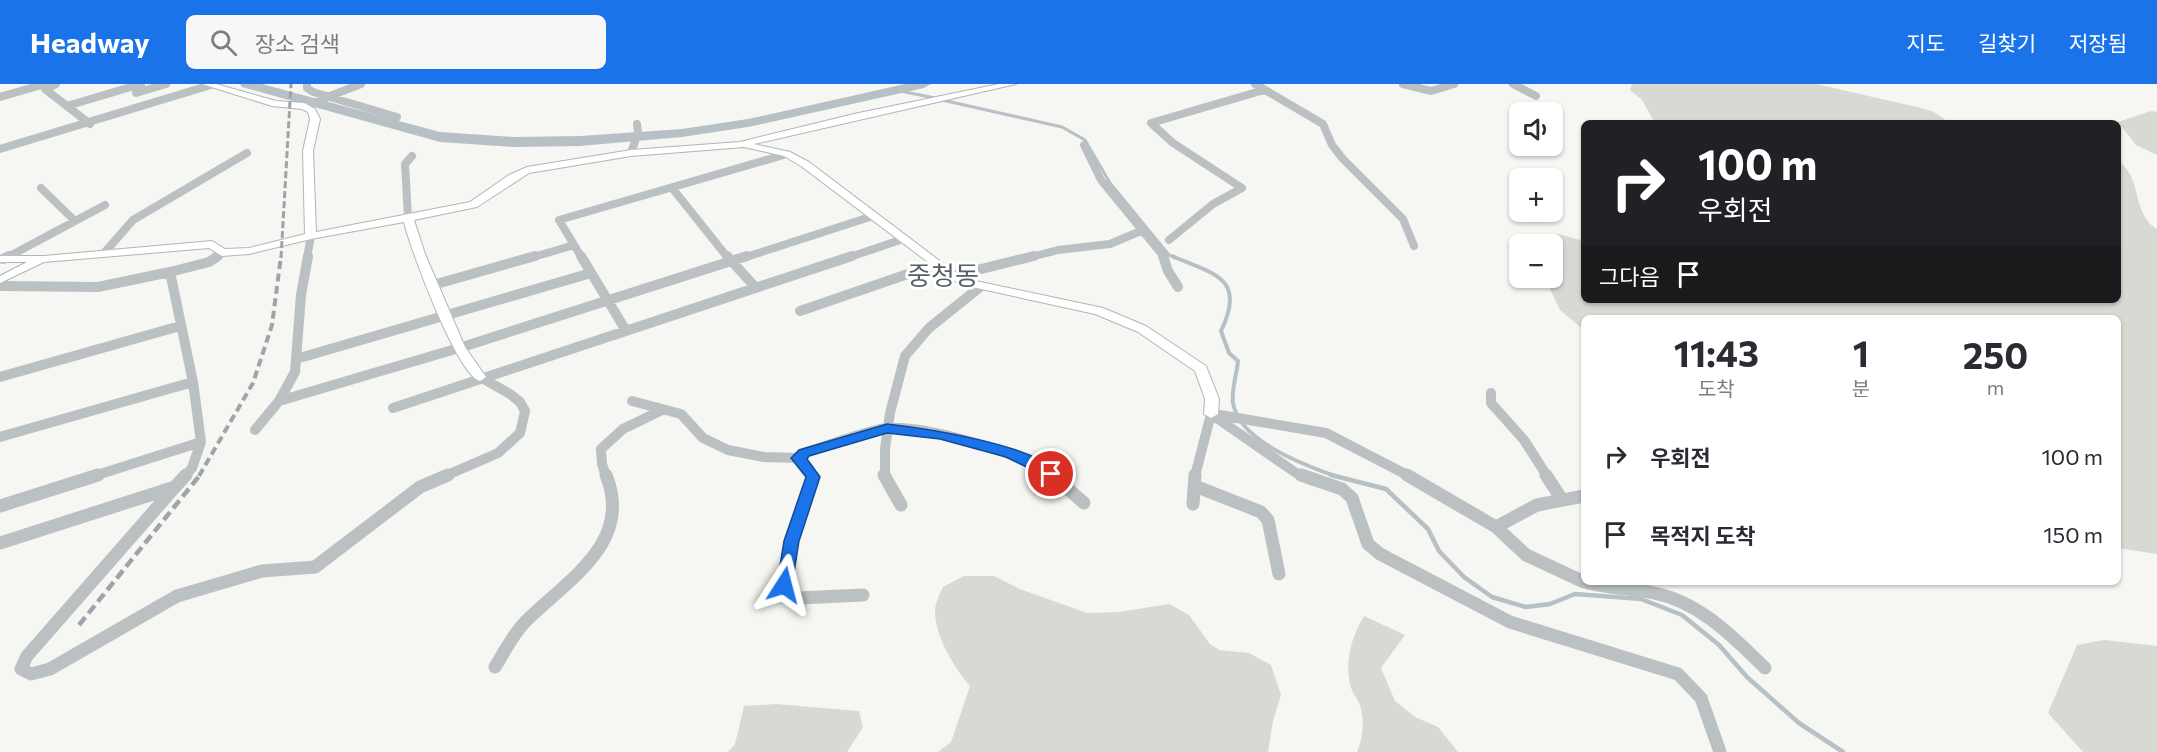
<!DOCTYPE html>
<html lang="ko">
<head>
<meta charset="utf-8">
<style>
	body { margin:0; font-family:Commissioner,"Noto Sans KR",sans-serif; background:#f7f7f7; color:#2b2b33; height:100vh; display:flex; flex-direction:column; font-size:22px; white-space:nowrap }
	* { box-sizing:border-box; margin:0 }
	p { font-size:20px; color:#7c7c81 }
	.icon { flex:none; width:33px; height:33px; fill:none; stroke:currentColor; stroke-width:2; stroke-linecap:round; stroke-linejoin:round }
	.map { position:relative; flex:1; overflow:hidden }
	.details { position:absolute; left:1581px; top:231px; width:540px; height:270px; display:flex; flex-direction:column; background:#fff; border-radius:9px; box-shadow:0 2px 4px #0004 }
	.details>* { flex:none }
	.guide { position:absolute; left:1581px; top:36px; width:540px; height:183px; border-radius:9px; box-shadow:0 2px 4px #0004; background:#202124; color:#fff; overflow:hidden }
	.controls { position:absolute; left:1509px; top:18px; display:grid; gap:12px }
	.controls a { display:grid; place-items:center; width:54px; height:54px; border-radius:9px; background:#fff; box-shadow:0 2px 4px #0004; font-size:30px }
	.pin { position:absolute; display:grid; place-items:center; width:51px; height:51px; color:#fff; margin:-26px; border:3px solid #fff; border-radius:50%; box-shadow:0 2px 6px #0007 }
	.me { position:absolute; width:66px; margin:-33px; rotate:9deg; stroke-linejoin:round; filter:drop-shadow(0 0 4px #0008) }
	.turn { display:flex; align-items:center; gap:21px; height:126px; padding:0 18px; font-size:27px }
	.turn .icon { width:78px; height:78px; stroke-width:2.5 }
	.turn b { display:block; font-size:42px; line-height:51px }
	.then { display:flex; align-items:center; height:57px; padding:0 18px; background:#0003; gap:12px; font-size:22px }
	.eta { display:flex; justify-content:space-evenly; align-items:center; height:102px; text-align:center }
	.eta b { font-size:36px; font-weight:700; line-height:42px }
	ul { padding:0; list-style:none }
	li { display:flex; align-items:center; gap:18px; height:78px; padding:0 18px }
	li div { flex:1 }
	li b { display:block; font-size:22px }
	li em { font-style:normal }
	header { display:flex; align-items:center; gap:36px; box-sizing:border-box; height:84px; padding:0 30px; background:#1a73e8; color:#fff }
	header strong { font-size:28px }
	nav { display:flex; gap:33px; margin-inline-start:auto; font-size:21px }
	.search { width:420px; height:54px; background:#f7f7f7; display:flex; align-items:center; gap:15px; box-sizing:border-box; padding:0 21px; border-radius:9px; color:#7c7c81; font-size:22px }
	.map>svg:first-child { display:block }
	.green { fill:#d6dad3 }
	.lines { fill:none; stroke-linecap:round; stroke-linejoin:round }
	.stream-far2 { stroke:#b7c1c5; stroke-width:3 }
	.stream-far1 { stroke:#b7c1c5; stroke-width:4 }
	.stream { stroke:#b7c1c5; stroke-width:4.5 }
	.river { fill:#b7c1c5; fill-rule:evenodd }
	.secondary-casing { stroke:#b0b5b9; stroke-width:2 }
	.street-far2 { stroke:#bbc0c3; stroke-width:8 }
	.street-far1 { stroke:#bbc0c3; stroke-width:10 }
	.street { stroke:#bbc0c3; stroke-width:13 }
	.secondary { fill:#fff; fill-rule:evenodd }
	.rail-far2 { stroke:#9ea4a9; stroke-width:3; stroke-dasharray:7 3; stroke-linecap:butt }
	.rail-far1 { stroke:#9ea4a9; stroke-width:4; stroke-dasharray:8 4.5; stroke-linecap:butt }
	.rail { stroke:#9ea4a9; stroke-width:4.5; stroke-dasharray:10 5; stroke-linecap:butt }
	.route { fill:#1a73e8; stroke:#114b97; stroke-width:1.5 }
	.labels { text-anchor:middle; stroke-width:6; stroke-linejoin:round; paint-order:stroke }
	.quarter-label { font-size:26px; fill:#555f67; stroke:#fff }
</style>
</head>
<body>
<header>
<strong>Headway</strong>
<div class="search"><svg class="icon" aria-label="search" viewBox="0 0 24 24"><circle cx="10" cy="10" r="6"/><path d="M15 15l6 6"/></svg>장소 검색</div>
<nav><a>지도</a><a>길찾기</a><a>저장됨</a></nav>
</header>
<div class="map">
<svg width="2157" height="668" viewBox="0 0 2157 668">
	<rect width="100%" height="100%" fill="#f6f6f3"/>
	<path class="green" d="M1632,0H1816L1921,24L1934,28L1950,39H1655L1642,16L1630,6Z
		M2151,27L2157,28V71L2136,61L2118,38Z
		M2118,77C2143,93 2131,130 2157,145V470L2118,464V234H1584V246L1560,226L1545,194H1552V160H1530L1529,158L1559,150L1584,157V216H2118Z
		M964,492H994L1020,505L1087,529L1119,528L1169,520L1189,531L1210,560L1219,566L1249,569L1271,581L1281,611L1273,637L1268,668H938L951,658L970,602C954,583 934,551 935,525C936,518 940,509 943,503Z
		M1364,532L1405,551L1381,584L1395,617L1415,633L1438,643L1458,668H1357C1363,654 1365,637 1360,621C1358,615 1353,610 1351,604C1344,579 1351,554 1364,532Z
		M2104,556L2157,562V668H2083L2048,629L2077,561Z
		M776,620L859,627L863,643L847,668H728L735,660L744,622Z"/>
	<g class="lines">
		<path class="stream-far2" d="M895,6L935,14
			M942,16L1062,43L1085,56L1110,99L1169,171L1175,174"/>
		<path class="stream-far1" d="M1172,172C1213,190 1247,193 1221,247L1229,269L1238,277C1237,289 1231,307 1233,319C1239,357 1304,381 1335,392"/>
		<path class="stream" d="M1331,391L1386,405L1428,445L1439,467L1464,493L1492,513L1526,523L1550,520L1575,510L1641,515L1682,531L1719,561L1747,593L1799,639L1843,668"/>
		<path class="river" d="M240,0H262L440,48L514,53L580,52L682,45L748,35L905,0H931L924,4L748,43L682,53L580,62L514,63L440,58L242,3Z"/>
		<g class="secondary-casing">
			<path id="secondary" d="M202,0H216L276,17L304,19L315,25L320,35L313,67L316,148L470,118L509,91L527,83L631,66L740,58L854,30L999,0H1016L754,60L790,68L809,78L957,190L971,196L1103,224L1146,242L1206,282L1219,315L1218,330L1211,334L1204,330L1205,315L1195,287L1138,248L1095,230L963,201L949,194L801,82L784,72L744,63L631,72L529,89L477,123L414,136L425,170L465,263L486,293L480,297C457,291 410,164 404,138L311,155L249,170L222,172L209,164L44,178L0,199V192L27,178H0V172H44L212,157L225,165L249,164L305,150L303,67L310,35L308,28L302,25L272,22Z"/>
		</g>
		<path class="street-far2" d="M56,0L45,5L90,40
			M307,0V4L313,8L397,33
			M1255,0L1323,40L1332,61L1343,75L1403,135L1414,162
			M1403,0L1431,7L1454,0
			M1513,0L1536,12
			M136,9L166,0
			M0,13L45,0
			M67,22L141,0
			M304,22L361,0
			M1084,61L1101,96L1165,174
			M0,65L211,1
			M631,69L638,49L637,40
			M41,104L75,137
			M673,105L728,174
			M408,134L405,80L412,72
			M1169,156L1213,120L1242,104L1173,59L1151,39L1264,6
			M105,168L133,136L247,69
			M6,174L105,121
			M215,174L222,169
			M307,174L311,152
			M530,174L574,161
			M582,174L559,136L787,70
			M743,174L873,132
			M847,174L903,155
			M1027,174L1058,166L1110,160L1143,146"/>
		<path class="street-far1" d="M581,172L625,245
			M727,172L756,204
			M1163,172L1168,187L1178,203
			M3,175L9,172
			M953,192L1034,172
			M433,201L535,172
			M0,202L98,203L170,188
			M800,227L937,180
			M296,275L591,189
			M0,293L180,242
			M1491,309V319L1524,356L1547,392
			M279,317L459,264L747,172
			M632,317L681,330L703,354L728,366L764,373L798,374
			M393,324L852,172
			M1211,330L1296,389L1305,392
			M1214,330L1326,349L1409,392
			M255,346L279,317L295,288L301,211L308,172
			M0,353L193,298
			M94,392L201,358
			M185,392L192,384L201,358L193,298L170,188L209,178L218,172
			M445,392L498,369L520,349L525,327L520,318L510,310L480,293
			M606,392L602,380L601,365L623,345L660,327
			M812,392L798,374L804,369C825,363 869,345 888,344C927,342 1023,369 1053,392
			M885,392V365L890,329L905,272L929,244L980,203
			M1195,392L1211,330"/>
		<path class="street" d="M811,391L813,393L792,457L784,501L799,514L863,511
			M884,391L901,421
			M1052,391L1084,419
			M1301,391L1342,405L1352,414L1368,460L1380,470L1510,538L1678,590L1701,614L1720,668
			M1407,391L1496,443L1537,421L1584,412
			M1546,391L1561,414
			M1195,402L1261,428L1268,436L1279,490
			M175,403L27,572L21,585L31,590L50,585L177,512L262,487L315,483L420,403L448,391
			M1193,420L1195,391
			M0,422L98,391
			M1496,443L1526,471L1584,498
			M0,459L175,403L186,391
			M1585,498C1608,505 1631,504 1654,509C1700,518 1733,553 1765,584
			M495,583C505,567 513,550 526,537C567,496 634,459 606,391"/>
		<use href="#secondary" class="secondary"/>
		<path class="rail-far2" d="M281,174L291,0"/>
		<path class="rail-far1" d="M199,392L253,299L272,241L281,172"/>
		<path class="rail" d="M79,541L200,391"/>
	</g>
	<path class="route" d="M887,340C923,344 1038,361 1059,390L1051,395L1006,373L940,355L887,349L809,372L807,375L820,393L799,457L792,501L790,506H779L777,501L784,457L806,393L791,374L799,366Z"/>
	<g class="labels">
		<g class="quarter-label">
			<text x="943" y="201">중청동</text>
		</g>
	</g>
</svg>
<div class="controls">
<a><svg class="icon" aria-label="sound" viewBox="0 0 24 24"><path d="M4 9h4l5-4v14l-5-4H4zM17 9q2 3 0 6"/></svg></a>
<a>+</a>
<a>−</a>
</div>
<div class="pin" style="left:1051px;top:390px;background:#d93025"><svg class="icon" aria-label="arrive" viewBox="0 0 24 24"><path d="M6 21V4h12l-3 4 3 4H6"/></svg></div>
<svg class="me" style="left:784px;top:501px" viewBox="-20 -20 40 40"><path d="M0-17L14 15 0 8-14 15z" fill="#1a73e8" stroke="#fff" stroke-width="4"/></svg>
<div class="guide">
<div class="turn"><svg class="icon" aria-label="right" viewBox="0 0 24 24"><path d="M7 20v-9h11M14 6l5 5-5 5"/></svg><div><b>100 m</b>우회전</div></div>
<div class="then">그다음<svg class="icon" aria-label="arrive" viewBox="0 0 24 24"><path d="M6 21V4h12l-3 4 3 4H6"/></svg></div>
</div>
<section class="details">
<div class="eta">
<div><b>11:43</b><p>도착</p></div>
<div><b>1</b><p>분</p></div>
<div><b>250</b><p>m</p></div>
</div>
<ul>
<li><svg class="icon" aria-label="right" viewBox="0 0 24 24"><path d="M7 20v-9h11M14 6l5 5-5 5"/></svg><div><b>우회전</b></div><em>100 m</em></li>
<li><svg class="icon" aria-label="arrive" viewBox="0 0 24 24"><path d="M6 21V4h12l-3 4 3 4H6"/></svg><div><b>목적지 도착</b></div><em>150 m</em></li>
</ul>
</section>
</div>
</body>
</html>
